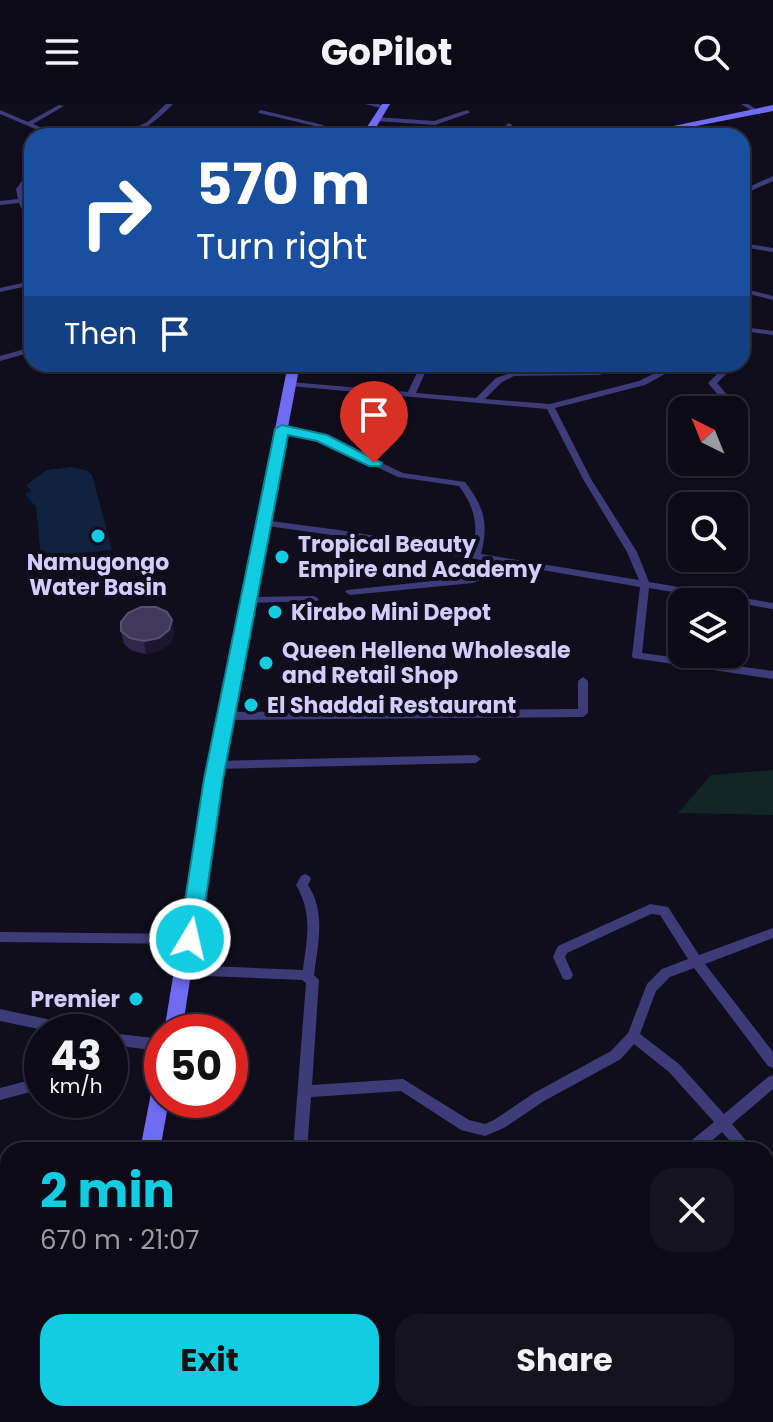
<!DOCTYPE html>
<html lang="en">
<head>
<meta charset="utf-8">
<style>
	body { margin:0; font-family:Poppins,sans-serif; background:#15131f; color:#f1f3f6; height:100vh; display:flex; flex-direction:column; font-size:30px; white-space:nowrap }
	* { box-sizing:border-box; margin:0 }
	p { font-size:26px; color:#9a9aa1 }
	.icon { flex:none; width:44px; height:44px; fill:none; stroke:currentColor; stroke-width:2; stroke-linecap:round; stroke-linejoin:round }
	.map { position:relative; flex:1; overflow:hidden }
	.details { position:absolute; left:0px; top:1038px; width:774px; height:280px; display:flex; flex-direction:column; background:#0c0a16; border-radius:24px 24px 0 0; box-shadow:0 2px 6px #0004,0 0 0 2px #2c2b35 }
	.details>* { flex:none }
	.hud { position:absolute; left:24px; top:24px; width:726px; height:244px; border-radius:24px; box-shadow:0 2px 6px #0004,0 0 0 2px #2c2b35; background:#1a4fa0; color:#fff; overflow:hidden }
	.needle { width:52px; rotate:317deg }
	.controls { position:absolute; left:668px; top:292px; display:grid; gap:16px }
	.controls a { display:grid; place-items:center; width:80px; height:80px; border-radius:16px; background:#0c0a16; box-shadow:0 2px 6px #0004,0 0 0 2px #2c2b35; font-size:40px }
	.speed { position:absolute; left:24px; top:910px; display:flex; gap:16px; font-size:40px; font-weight:700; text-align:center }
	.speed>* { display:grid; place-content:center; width:104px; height:104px; border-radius:50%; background:#0c0a16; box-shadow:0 2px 6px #0004,0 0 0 2px #2c2b35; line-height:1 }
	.speed small { font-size:20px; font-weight:400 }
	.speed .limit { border:12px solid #d22; background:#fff; color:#111 }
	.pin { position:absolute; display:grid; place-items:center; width:68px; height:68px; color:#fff; margin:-82px -34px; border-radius:50% 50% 50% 0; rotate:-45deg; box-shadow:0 0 8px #0007 }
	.pin .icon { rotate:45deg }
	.me { position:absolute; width:88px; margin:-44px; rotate:9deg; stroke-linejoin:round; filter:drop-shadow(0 0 6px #0008) }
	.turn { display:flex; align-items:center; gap:28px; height:168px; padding:0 40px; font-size:36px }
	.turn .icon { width:104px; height:104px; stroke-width:2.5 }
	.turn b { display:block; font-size:56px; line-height:68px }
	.then { display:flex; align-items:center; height:76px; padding:0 40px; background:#0003; gap:16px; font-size:30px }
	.round { display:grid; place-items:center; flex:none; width:84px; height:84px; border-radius:24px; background:#15131f }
	.summary { display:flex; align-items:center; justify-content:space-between; height:136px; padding:0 40px }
	h1 { font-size:48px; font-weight:700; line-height:60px; color:#12cde2 }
	.action { display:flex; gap:16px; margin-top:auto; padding:16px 40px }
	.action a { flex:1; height:92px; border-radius:24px; background:#12cde2; color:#111; font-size:32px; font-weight:700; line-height:92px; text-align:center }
	.action a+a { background:#15131f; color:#f1f3f6 }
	header { display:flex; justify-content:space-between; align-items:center; height:104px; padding:0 40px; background:#0c0a16; font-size:36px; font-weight:700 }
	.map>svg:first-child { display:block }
	.green { fill:#112625 }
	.water { fill:#0f223f }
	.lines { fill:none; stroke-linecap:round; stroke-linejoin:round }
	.street { fill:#3e3c78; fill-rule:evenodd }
	.secondary { fill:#6f6bf3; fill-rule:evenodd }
	.wall { fill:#2e2749 }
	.shaded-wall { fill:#1b1530 }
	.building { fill:#40395c; stroke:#575075; stroke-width:2 }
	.route { fill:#12cde2; stroke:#0c8593; stroke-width:2 }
	.poi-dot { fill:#12cde2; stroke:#100d1d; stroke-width:3 }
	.labels { text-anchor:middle; stroke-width:8; stroke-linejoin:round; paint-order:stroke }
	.poi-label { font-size:22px; font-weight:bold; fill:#d2cdfb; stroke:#100d1d; text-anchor:start }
</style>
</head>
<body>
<header><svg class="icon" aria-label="menu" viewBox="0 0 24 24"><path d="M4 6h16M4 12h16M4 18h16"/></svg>GoPilot<svg class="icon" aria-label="search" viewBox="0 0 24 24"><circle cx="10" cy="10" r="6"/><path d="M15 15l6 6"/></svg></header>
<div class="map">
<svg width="773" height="1318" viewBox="0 0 773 1318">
	<rect width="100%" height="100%" fill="#100d1d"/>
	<path class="green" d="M773,666V711L678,709L711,671Z"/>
	<path class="water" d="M71,363L88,367L92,371L112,446L41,453L36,403L25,390L31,387L26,381L47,366Z"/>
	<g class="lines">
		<path class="street" d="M166,0H173C159,14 140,32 119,32L147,18Z
			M365,0H378L387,3L384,5Z
			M741,0H748L759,7L754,8Z
			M59,1L64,2L33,20L60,32H52L0,10V6L28,18Z
			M261,6L323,21L338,32H331L319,23L259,9L258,8Z
			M467,6L470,8L469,9L435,21L376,17L373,15L376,13L434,17Z
			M509,19L512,21L514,32H508L506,21Z
			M32,65V72L22,85L26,103L32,110V116L21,104L19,99L0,101V97L18,95L16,85L30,66Z
			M773,72V77L742,91V86Z
			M742,139L773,144V148L742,143Z
			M32,177V181L0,188V184Z
			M742,184L773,192V196L742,188Z
			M742,223L773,227V231L742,227Z
			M32,243V248L0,257V252Z
			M421,260H429L416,289L476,294L496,274L513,268L600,267L604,269L600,271L514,272L502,278L485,295L550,300L639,277L673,260H683L645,281L555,304L591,375L637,448L649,478L773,499V505L649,484L642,549L773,567V575L633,554L632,552L640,483L502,459L496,469L473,479L350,491L345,488L347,486L471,473L489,465L493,458L339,432L260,421V417L263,416L339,426L472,448C479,423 475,403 459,382L398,373L319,336L279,327V323L282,322L325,332L403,369L465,378C484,403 489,419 481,450L639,476L627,448L583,375L547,305L290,282L286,280L290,278L408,288Z
			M708,260H717L728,268L717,279L742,308V312H736L734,306H731L708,279L719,268Z
			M314,492L319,495L317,497L248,499L243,496L248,493Z
			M583,573L588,577V609L583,613L225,616L220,612L225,608L578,605V577Z
			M476,651L481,655L476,659L216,665L210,661L216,657Z
			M305,770L309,772L311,775L308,781C326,808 318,840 314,871L319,876L312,981L403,975L469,1016L485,1020L494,1016L534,989L611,947L628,929L647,880L662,865L688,855L660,811L651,810L567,849L565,853L573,871L571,875L567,876L563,875L553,853L558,842L646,802L650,800L668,803L699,851L773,824V834L705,860L773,948V964L768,962L694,864L670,873L656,887L640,930L679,960L724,1010L768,973L773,971V985L732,1020L754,1046H738L722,1028L701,1046H684L686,1041L714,1018L669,968L634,940L621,955L544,997L504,1024L485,1032L461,1026L401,987L311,993L307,1046H293L306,879L302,876L184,871L180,870L178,866L180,862L184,861L303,866C307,834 313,810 296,781L301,772Z
			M0,828L190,830L194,831L196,835L194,839L190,840L0,838Z
			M0,905L79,922L84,924L85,928H53L0,917Z
			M110,929L162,935V947L110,941Z
			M42,973V985L0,996V984Z
			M766,1061L773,1066V1083L766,1078Z
			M773,1137V1156L766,1160V1141Z
			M0,1255L8,1258V1274L0,1271Z
			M192,1310H208L207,1318H191Z
			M680,1310H696L692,1318H676Z"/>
		<path class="secondary" d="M382,0H390L371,32H361Z
			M773,1V7L645,32H626Z
			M288,260H300L221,675L182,928H164L205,675Z
			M162,975V996H169L160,1046H140L152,984L155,978Z
			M87,1310H111L109,1318H85Z"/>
	</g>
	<path class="wall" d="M121,527L174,529L171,539L161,546L146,550L132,547L124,540Z"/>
	<path class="shaded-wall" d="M172,516L174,529L171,539L161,546L146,550L144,537Z"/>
	<path class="building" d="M141,503H156L167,508L172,516L169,526L159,534L144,537L130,534L121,527V518L128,509Z"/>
	<path class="route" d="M282,321L327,331L382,359L380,362H369L317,337L288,331L223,675L200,835L197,841L190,843L182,841L179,835L204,675L275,325Z"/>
	<g class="poi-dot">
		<circle cx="98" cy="432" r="8"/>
		<circle cx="282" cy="453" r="8"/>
		<circle cx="275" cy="508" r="8"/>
		<circle cx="266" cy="559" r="8"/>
		<circle cx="251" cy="601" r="8"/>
		<circle cx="136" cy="895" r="8"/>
	</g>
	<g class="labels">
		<g class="poi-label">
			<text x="298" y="448">Tropical Beauty<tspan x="298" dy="25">Empire and Academy</tspan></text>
			<text x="98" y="466" text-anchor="middle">Namugongo<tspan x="98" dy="25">Water Basin</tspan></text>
			<text x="291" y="516">Kirabo Mini Depot</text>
			<text x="282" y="554">Queen Hellena Wholesale<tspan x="282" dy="25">and Retail Shop</tspan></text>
			<text x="267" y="609">El Shaddai Restaurant</text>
			<text x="120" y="903" text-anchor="end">Premier</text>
		</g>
	</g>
</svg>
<div class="controls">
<a><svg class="needle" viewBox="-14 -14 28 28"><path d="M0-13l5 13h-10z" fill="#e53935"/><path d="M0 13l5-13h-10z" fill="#9a9aa1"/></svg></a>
<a><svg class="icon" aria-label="search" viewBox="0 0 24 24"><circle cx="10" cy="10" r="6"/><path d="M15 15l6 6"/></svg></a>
<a><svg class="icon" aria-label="layers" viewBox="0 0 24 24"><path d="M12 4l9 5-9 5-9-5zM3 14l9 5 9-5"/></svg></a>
</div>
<div class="speed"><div>43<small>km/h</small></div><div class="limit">50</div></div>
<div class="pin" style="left:374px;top:359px;background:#d93025"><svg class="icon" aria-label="arrive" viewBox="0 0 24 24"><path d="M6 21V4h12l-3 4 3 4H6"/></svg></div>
<svg class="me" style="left:190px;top:835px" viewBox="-20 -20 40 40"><circle r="17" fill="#12cde2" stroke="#fff" stroke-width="3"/><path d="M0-11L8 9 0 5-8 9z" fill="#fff"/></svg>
<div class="hud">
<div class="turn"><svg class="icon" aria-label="right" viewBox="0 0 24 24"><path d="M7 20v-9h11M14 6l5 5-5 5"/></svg><div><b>570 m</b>Turn right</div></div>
<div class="then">Then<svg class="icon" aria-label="arrive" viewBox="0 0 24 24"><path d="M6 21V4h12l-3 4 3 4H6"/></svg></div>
</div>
<section class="details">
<div class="summary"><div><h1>2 min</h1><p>670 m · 21:07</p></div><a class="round"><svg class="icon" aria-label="close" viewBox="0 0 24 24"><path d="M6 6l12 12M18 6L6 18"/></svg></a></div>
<div class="action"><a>Exit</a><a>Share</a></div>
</section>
</div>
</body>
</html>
